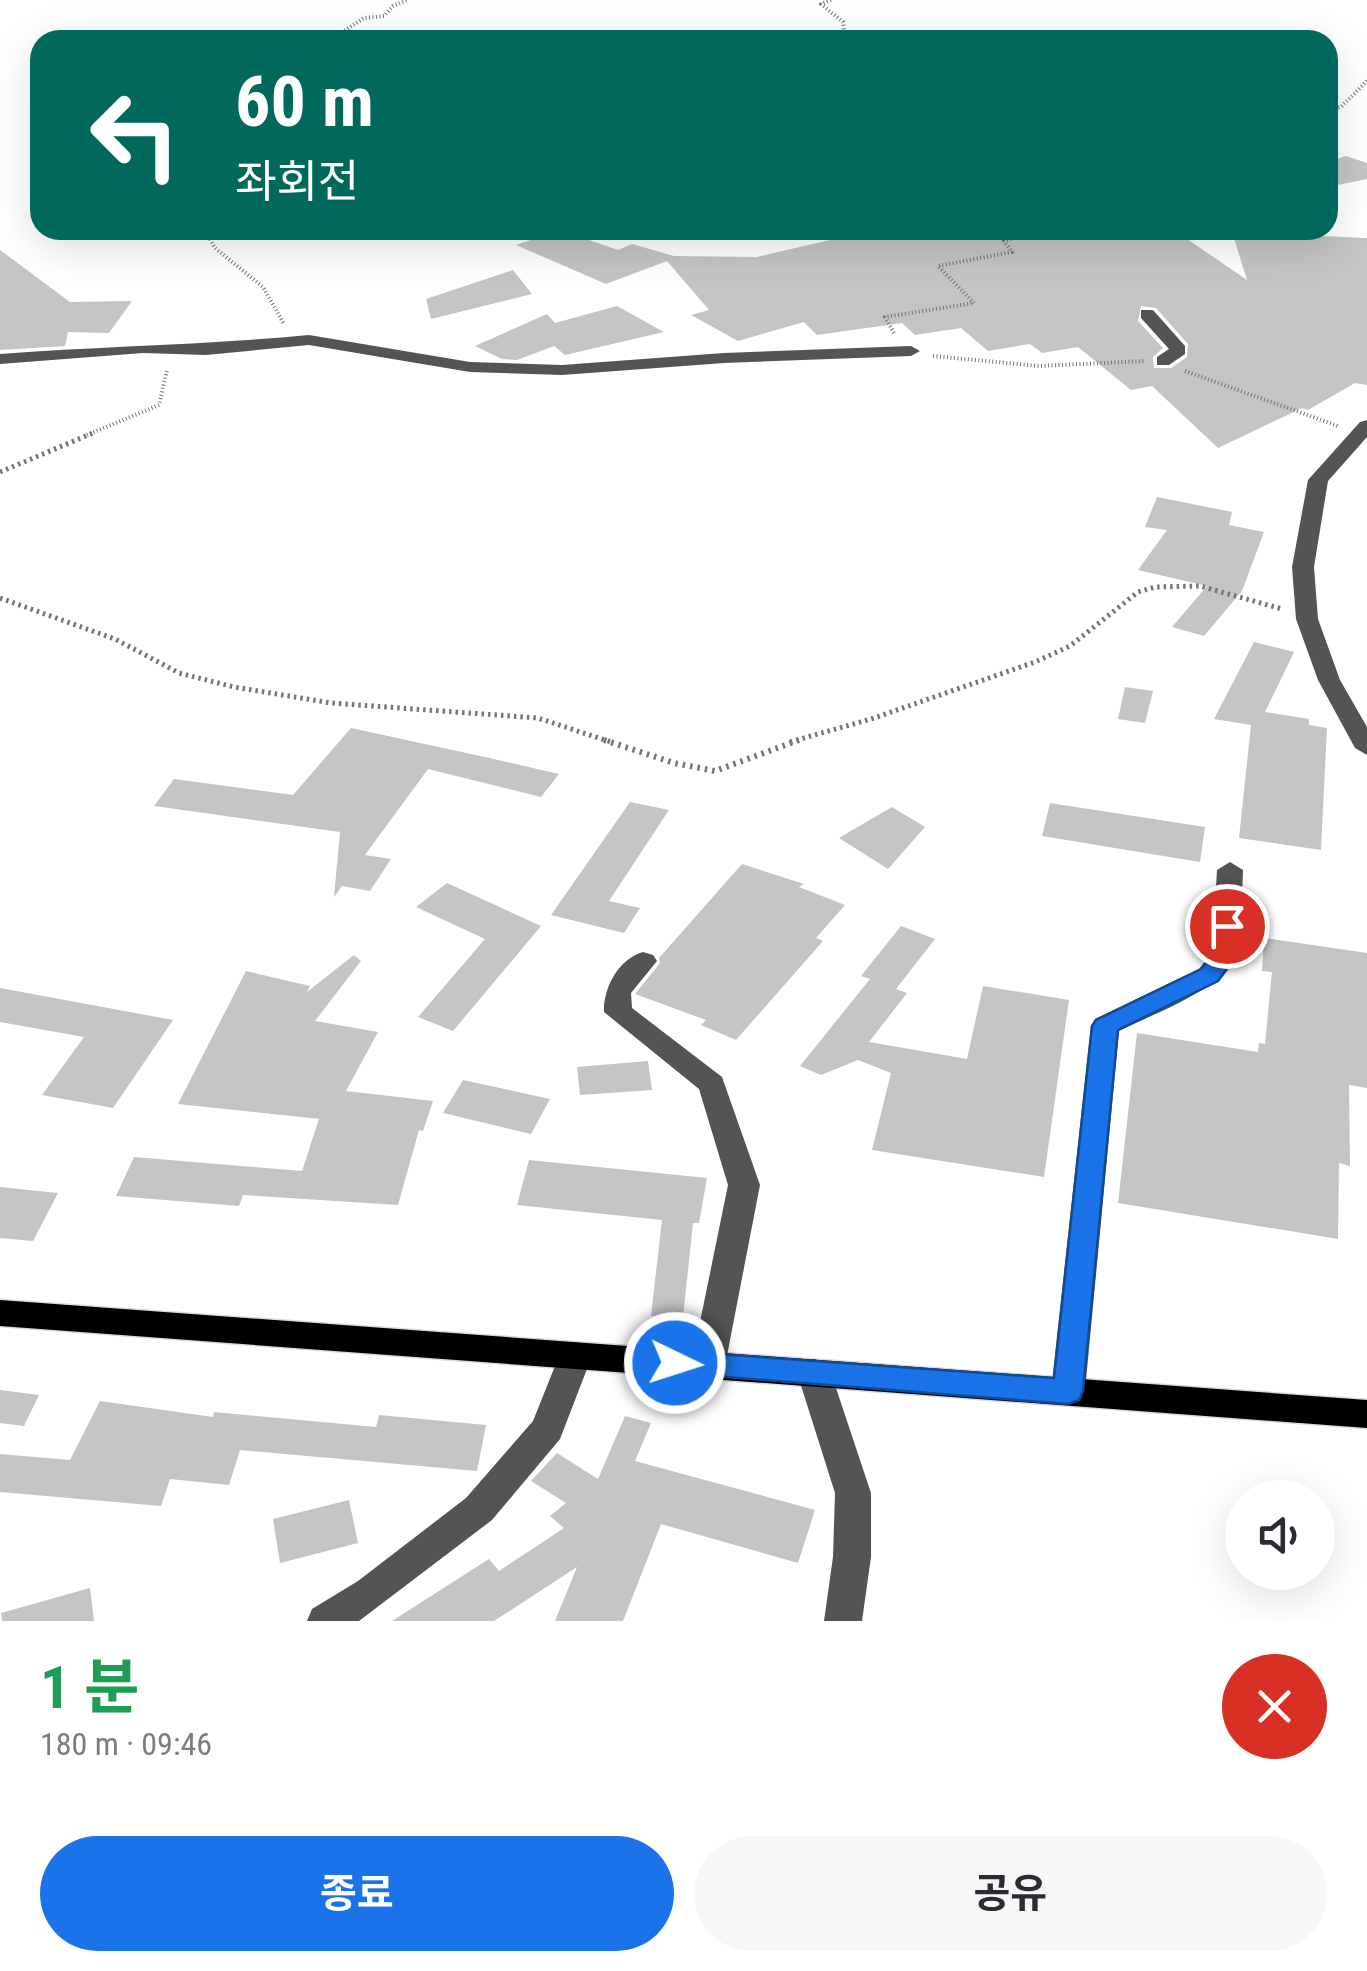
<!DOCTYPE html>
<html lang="ko">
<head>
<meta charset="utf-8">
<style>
	body { margin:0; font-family:"Roboto Condensed","Noto Sans KR",sans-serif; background:#f7f7f7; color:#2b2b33; height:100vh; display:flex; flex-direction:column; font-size:38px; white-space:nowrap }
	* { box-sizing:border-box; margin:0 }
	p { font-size:32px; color:#7c7c81 }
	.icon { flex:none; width:55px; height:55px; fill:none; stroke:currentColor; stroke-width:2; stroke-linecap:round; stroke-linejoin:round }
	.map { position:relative; height:1621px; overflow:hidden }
	.sheet { display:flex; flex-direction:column; background:#fff; flex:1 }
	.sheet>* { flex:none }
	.banner { position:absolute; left:30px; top:30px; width:1308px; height:210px; border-radius:30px; box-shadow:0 10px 40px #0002; background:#00695c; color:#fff; overflow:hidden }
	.fabs { position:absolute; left:1225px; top:1480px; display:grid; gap:20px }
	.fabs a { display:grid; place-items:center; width:110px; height:110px; border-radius:50%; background:#fff; box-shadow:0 10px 40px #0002; font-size:50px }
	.pin { position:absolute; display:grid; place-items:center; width:85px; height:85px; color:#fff; margin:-42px; border:5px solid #fff; border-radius:50%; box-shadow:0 2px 10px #0007 }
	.me { position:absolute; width:110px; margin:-55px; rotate:94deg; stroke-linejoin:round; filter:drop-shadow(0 0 8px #0008) }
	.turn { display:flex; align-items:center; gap:35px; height:210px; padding:0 40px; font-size:45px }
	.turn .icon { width:130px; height:130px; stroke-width:2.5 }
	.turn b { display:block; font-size:70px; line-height:85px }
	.round { display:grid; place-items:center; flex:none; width:105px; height:105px; border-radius:52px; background:#f7f7f7 }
	.summary { display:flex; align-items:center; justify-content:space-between; height:170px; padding:0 40px }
	h1 { font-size:60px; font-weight:700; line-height:75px; color:#1e9e55 }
	.button { display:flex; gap:20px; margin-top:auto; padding:20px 40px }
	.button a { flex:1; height:115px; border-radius:60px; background:#1a73e8; color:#fff; font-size:40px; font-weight:700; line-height:115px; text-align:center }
	.button a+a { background:#f7f7f7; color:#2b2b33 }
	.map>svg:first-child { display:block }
	.building { fill:#c4c4c4; fill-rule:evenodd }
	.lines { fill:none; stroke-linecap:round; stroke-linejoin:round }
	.major-casing { stroke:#dbdbdb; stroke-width:3 }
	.path-far2 { stroke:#767676; stroke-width:4; stroke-dasharray:1 2.5; stroke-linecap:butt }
	.path-far1 { stroke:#767676; stroke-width:5; stroke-dasharray:2.5 4; stroke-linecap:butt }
	.path { stroke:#767676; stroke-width:6; stroke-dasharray:2.5 5; stroke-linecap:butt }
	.minor { fill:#545454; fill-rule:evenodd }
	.major { fill:#000; fill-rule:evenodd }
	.route { fill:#1a73e8; stroke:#114b97; stroke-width:2.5 }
</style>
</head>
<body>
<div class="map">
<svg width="1367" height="1621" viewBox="0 0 1367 1621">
	<rect width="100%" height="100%" fill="#fff"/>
	<path class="building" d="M1346,156L1367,163V179L1328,187V162Z
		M560,230L618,250L632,244L674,256L757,257L873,230H1174L1247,280L1232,232L1367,238V385L1355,383L1308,410L1302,408L1218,448L1152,386L1131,390L1078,347L1042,353L1030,344L988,351L961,328L915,335L902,323L817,335L804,322L738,341L691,315L709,310L667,261L606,284L516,245ZM1141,306L1156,308L1188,344L1187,357L1171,368H1154L1153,357L1163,348L1138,321Z
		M0,250L70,302L132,301L109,333L68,332L65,346L0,350Z
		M513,270L532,294L431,319L426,299Z
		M617,306L664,332L565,355L554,346L517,360L502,359L475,346L547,314L555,323Z
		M1157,497L1232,512L1229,525L1264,532L1242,591L1204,636L1172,627L1207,586L1138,570L1167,530L1145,527Z
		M1254,642L1294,652L1265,712L1309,719V725L1327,728L1321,850L1239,838L1251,725L1214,719Z
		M1125,687L1153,691L1145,723L1118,719Z
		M351,728L485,757L559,774L541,797L428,769L365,855L391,859L370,891L342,886L334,897L340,832L154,806L174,779L293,795Z
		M630,802L669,810L609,901L640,908L624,933L551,915Z
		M1050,803L1205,827L1200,862L1042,836Z
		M892,807L925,827L888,869L839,838Z
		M742,864L804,884L799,887L845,905L816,938L823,941L736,1040L701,1025L706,1020L635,994L660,963L659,958Z
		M447,883L541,926L453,1031L418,1017L485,939L416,907Z
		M901,926L935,939L896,989L907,993L869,1042L967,1059L983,986L1069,1000L1044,1177L872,1150L891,1073L858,1060L821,1075L800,1066L870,979L861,976Z
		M1264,938L1367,953V1088L1349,1085L1350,1166L1339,1163L1338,1239L1118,1203L1137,1033L1258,1052L1259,1043L1265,1044L1272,972L1262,971Z
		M354,955L361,961L315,1021L378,1032L346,1091L433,1101L423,1131L419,1130L398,1205L243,1195L239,1206L116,1196L134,1157L302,1171L319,1119L178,1104L246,971L310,986L307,992Z
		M0,988L173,1020L113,1108L42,1095L84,1037L0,1022Z
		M648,1061L652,1090L580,1095L577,1067Z
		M463,1080L550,1099L531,1134L443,1113Z
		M529,1160L707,1178L699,1223H693L683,1318L651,1316L662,1220L517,1205Z
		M0,1187L58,1193L33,1241L0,1238Z
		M0,1390L39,1395L24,1426L0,1423Z
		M100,1401L213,1417L214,1412L376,1427L379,1415L486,1425L477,1471L240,1450L229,1485L170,1479L161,1506L0,1492V1454L70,1460Z
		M625,1416L651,1423L635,1461L815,1510L798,1563L661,1524L623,1621H555L577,1567L494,1621H392L489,1559L499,1571L564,1528L550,1516L566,1503L531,1481L557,1453L598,1479Z
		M349,1500L358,1543L280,1563L273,1519Z
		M90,1588L94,1621H2L1,1613Z"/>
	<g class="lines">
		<g class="major-casing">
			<path id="major" d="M0,1300L1367,1400V1428L0,1326Z"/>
		</g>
		<path class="path-far2" d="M831,0L821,4L843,22L845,40
			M330,40L364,18L384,16L393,6L407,0
			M1328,109L1341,107L1367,81
			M205,230L215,248L263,287L284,324
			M894,333L885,317L974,303L938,266L1012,252L1004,241L1020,236L1012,230
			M933,356L1039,366L1145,361
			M1185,371L1338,426
			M87,435L159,405L167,370"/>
		<path class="path-far1" d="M0,472L93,433
			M0,598L115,639L179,673L234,687L331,703L538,718L611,742
			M790,742L871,719L1035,662L1070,646L1138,592L1155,587L1200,586L1282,609"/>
		<path class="path" d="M604,740L674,763L715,771L799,740"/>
		<path class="minor" d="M1141,310H1153L1185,346V354L1169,365H1157V357L1169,349L1141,318Z
			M309,335L470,362L562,365L724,353L911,346L920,351L911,356L724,363L562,375L470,372L309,345L206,355L143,353L0,364V354C103,346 206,345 309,335Z
			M1367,420V437L1328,481L1314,567L1318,619L1340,680L1367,727V755L1355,748L1318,680L1296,619L1292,567L1308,480L1360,422Z
			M1230,862L1243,870L1240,954C1213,994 1161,1010 1119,1031L1085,1391L1080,1401L1068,1405L1056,1401L1051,1391L1091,1026L1095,1019L1199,969L1212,953L1217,870Z
			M643,952L653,955L657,961L631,993L632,1008L722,1077L760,1185L725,1366L720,1376L708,1380L696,1376L691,1366L728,1185L699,1089L604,1012C603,989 618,959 643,952Z
			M575,1342L587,1346L592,1356L560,1439L492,1520L359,1621H307L312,1609L358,1581L466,1498L533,1421L563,1346Z
			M814,1359L826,1363L831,1373L871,1493V1557L862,1621H824L833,1557L835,1493L797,1373L802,1363Z"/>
		<use href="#major" class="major"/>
	</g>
	<path class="route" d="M1227,918L1239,926L1238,954L1218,981L1118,1030L1083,1391L1079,1400L1068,1404L664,1372L659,1363L664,1354L675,1351L1054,1378L1092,1026L1096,1020L1201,969L1213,953L1215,926Z"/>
</svg>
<div class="fabs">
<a><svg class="icon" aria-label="sound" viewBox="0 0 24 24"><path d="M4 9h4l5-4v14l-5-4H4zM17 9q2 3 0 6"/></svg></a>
</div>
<div class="pin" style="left:1227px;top:926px;background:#d93025"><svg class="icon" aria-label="arrive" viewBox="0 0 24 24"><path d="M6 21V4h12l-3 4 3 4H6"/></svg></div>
<svg class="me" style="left:675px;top:1363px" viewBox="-20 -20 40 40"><circle r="17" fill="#1a73e8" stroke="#fff" stroke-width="3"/><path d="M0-11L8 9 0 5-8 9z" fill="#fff"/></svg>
<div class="banner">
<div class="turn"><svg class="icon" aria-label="left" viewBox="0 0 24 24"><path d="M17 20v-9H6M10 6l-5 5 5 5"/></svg><div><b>60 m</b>좌회전</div></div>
</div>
</div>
<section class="sheet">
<div class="summary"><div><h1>1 분</h1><p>180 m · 09:46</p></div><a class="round" style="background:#d93025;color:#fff"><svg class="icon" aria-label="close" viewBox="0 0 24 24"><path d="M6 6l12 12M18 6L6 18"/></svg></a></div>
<div class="button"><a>종료</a><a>공유</a></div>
</section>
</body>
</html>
